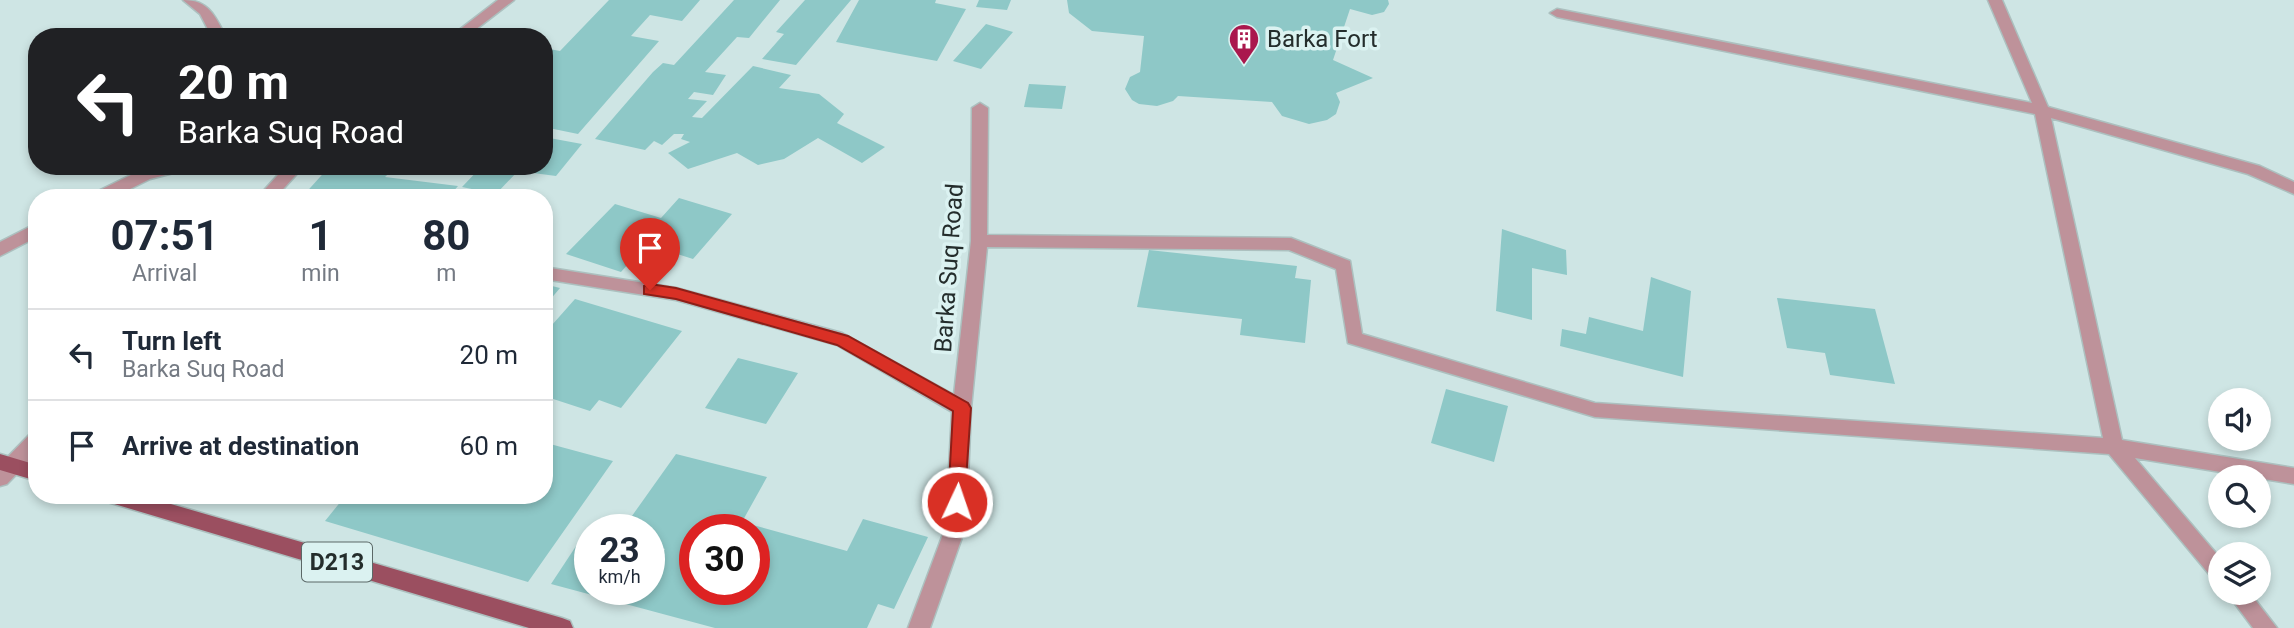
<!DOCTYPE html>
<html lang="en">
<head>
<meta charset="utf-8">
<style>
	body { margin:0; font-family:Roboto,sans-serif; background:#f6f6f7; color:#1f2937; height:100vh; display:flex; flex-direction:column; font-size:26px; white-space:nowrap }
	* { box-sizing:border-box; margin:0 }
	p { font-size:23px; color:#747a83 }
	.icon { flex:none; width:38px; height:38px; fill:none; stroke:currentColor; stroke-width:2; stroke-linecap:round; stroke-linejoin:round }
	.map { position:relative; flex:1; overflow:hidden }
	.details { position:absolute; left:28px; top:189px; width:525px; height:315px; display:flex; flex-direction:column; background:#fff; border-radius:28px; box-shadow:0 4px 10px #0003 }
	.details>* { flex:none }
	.top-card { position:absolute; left:28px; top:28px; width:525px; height:147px; border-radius:28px; box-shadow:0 4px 10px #0003; background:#202124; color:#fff; overflow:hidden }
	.buttons { position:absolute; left:2208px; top:388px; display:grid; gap:14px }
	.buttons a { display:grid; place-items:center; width:63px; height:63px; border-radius:50%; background:#fff; box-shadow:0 4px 10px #0003; font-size:35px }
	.speed { position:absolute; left:574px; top:514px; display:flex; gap:14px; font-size:35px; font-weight:700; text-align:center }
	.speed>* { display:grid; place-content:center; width:91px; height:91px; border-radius:50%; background:#fff; box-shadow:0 4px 10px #0003; line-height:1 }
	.speed small { font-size:18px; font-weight:400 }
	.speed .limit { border:10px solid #d22; background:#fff; color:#111 }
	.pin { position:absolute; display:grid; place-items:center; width:60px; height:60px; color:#fff; margin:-72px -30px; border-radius:50% 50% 50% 0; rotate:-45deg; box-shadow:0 0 7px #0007 }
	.pin .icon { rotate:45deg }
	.me { position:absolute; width:77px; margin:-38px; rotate:3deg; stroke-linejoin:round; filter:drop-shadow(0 0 5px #0008) }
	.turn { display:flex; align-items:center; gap:24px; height:147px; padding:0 35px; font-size:32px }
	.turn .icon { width:91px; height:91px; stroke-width:2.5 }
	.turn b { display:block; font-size:49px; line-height:60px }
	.eta { display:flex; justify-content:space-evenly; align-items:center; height:119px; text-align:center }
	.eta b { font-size:42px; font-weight:700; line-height:49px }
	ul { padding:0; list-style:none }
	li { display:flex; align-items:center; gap:21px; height:91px; padding:0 35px; border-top:2px solid #e0e1e3 }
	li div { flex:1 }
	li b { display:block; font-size:26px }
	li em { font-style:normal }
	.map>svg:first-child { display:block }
	.building { fill:#8ec8c7; fill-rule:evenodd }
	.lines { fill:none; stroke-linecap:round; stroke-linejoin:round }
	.minor-casing { stroke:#acc0bf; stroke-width:3 }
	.major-casing { stroke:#acc0bf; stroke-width:3 }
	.minor { fill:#be929a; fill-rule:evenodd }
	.major { fill:#9b4f60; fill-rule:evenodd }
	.route { fill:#d93025; stroke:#8d1f18; stroke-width:2 }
	.labels { text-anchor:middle; stroke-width:7; stroke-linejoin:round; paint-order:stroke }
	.shield { fill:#dbf2f1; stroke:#5b6867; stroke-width:2 }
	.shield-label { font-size:23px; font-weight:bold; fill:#242d2c }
	.poi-label { font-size:24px; fill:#242d2c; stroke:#dbf2f1; text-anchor:start }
	.street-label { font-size:24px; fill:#242d2c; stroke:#dbf2f1 }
</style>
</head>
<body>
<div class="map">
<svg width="2294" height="628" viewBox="0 0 2294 628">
	<rect width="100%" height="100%" fill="#cee5e4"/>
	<path class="building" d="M609,0H700L682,21L650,15L631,36L659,41L578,134L544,127V48L560,51Z
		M734,0H780L749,38L737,37L705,72L726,75L713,95L694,92L688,99L707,101L692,117L702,118L753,66L791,75L779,88L819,94L844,114L837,123L885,147L862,163L818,138L784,159L758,165L737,153L688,169L668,153L690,142L681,139L684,134H674L662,145L654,141L645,150L595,139L653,72L663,63L674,65Z
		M805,0H851L796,65L762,59L784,34L776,32Z
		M859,0H936L935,3L966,9L937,61L836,42Z
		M979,0H1011L1007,10L976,7Z
		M1067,0H1388L1389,4L1384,12L1372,15L1350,9L1333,60L1373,78L1336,93L1340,102L1336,114L1327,120L1309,124L1282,116L1272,102L1178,96L1173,101L1157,106L1139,104L1132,100L1125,89L1130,77L1140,72L1144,36L1092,31L1069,13Z
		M986,24L1013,32L981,69L953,61Z
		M1029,84L1066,86L1062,109L1024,107Z
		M544,137L582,144L556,176L518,171L496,194L462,187L482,166H544Z
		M330,166H397L385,177L458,186L452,193L476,195L474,198H301Z
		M679,198L732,214L693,259L646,244L621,272L566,254L615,204L661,218Z
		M1502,229L1566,250L1567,275L1532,268V320L1496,311Z
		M1149,250L1297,266L1295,278L1311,280L1305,343L1240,335L1242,319L1137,307Z
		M1651,277L1691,291L1683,377L1560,346L1562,329L1586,334L1589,317L1643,331Z
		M544,284L560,288L544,307Z
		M1777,298L1875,309L1895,384L1830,375L1825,353L1787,348Z
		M575,299L682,331L621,408L599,400L590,411L544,396V334Z
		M738,358L798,373L766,424L705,408Z
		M1446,389L1508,406L1494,462L1431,443Z
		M550,444L613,461L528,582L325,521L346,495H412L439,503L446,495H544V452Z
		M676,454L767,477L742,522L847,551L863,519L928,537L894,609L878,604L867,628H715L551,584L582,537L590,539V590H649V555L660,558L665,549L649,543V530H622ZM695,530H754V590H695Z
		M199,495H234L226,504Z"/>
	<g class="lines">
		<g class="minor-casing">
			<path id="minor" d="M183,0C209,0 215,16 226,37H212L200,14Z
				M498,0H514L466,37H450Z
				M1988,0H2002L2048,107L2260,166L2294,182V194L2248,174L2051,118L2122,440L2294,468V484L2135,458L2221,559V583L2214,580L2109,454L1595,417L1348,343L1336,269L1289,250L987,247L971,408L966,526L930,628H908L946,526L952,412L837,345L676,300L544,279V267L676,288L842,333L954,395L971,241L972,108L980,103L988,108L987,235L1291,238L1350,261L1362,334L1595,403L2103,438L2035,114L1557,17L1550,13L1557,9L2032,103Z
				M158,166H187L185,170L150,179L112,198H90L92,194L139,171Z
				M286,166H304L275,198H257Z
				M37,223V237L0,256V242Z
				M37,432V453L7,484L0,486V465L30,434Z
				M2227,593H2250L2277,628H2253Z"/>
		</g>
		<g class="major-casing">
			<path id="major" d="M0,454L37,465V481L0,470Z
				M101,495H140L562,618L570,621L573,628H529L111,503L104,501Z"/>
		</g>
		<use href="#minor" class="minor"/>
		<use href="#major" class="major"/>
	</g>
	<path class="route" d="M650,284L676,288L848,336L968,403L971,408L964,508L957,510L948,502L953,411L837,345L676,299L644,294V286Z"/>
	<defs>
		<g id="building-pin" transform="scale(1.575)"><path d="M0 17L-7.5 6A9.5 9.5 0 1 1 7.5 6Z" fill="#aa184d" stroke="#dbf2f1"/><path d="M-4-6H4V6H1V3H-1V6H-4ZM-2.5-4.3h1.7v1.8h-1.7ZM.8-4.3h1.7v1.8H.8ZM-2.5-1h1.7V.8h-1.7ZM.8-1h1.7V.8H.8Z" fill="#fff"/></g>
	</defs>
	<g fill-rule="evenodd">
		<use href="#building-pin" x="1244" y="39"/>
	</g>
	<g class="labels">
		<rect class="shield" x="302" y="542.5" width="70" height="39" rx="5"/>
		<g class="shield-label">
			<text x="337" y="570">D213</text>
		</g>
		<g class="poi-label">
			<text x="1267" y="47">Barka Fort</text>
		</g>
		<g class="street-label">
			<text transform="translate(949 268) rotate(-86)" y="8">Barka Suq Road</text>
		</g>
	</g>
</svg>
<div class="buttons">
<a><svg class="icon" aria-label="sound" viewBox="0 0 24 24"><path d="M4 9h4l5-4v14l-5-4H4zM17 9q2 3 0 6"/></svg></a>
<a><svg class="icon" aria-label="search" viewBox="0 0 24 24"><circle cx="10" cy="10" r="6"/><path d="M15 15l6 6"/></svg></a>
<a><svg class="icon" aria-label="layers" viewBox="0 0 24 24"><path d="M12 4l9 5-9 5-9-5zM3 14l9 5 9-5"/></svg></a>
</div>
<div class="speed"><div>23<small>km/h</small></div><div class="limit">30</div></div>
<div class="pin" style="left:650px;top:290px;background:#d93025"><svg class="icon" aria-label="arrive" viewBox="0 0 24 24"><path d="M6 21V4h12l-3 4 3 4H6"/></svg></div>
<svg class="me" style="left:957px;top:502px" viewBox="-20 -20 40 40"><circle r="17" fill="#d93025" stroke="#fff" stroke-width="3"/><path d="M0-11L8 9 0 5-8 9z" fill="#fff"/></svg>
<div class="top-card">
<div class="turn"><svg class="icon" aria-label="left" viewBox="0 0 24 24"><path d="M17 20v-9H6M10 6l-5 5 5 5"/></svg><div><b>20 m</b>Barka Suq Road</div></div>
</div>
<section class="details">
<div class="eta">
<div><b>07:51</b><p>Arrival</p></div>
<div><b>1</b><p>min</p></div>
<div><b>80</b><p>m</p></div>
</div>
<ul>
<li><svg class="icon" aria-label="left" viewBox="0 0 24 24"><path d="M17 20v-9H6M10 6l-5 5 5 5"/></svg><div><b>Turn left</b><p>Barka Suq Road</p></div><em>20 m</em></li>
<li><svg class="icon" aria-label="arrive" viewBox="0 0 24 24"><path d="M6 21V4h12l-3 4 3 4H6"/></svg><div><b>Arrive at destination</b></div><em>60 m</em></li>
</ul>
</section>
</div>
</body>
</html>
